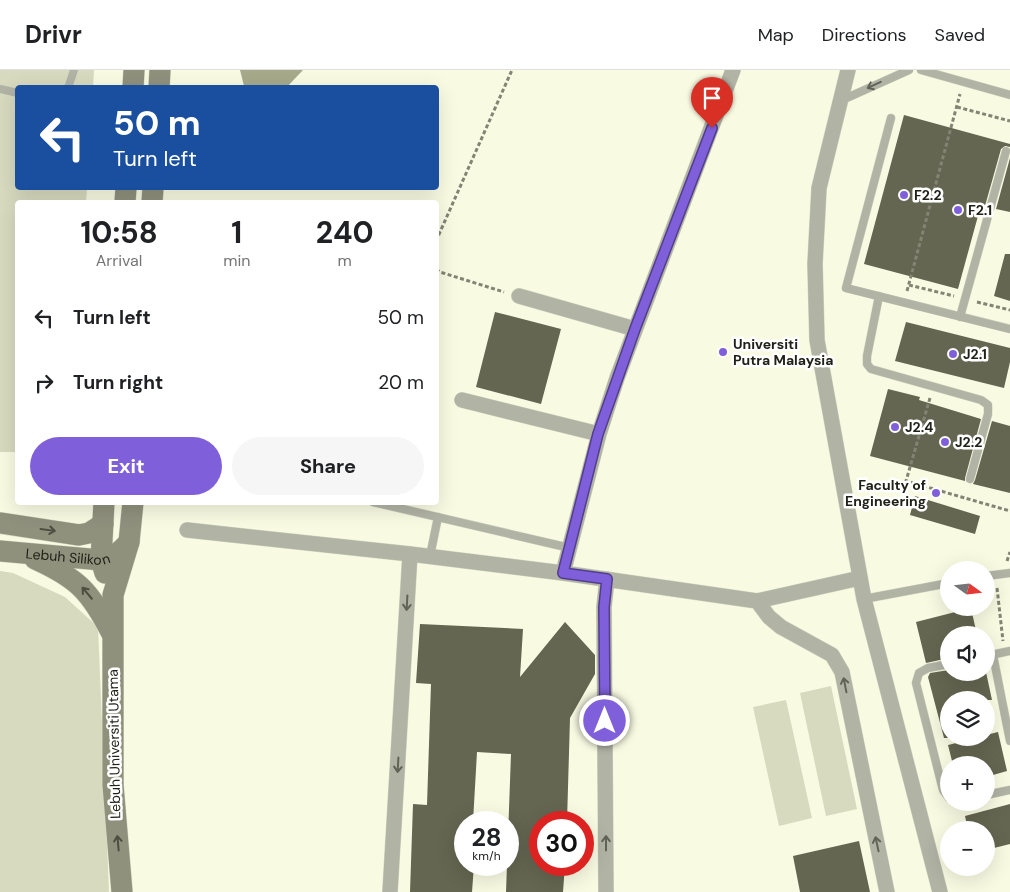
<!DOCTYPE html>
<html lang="en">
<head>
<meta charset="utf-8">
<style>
	body { margin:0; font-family:"DM Sans",sans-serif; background:#f6f6f6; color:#202124; height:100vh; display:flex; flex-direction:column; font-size:19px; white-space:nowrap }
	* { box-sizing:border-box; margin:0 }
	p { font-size:16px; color:#757577 }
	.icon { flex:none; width:28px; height:28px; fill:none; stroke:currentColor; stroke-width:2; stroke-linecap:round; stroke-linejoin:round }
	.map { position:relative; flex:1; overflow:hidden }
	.details { position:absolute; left:15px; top:130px; width:424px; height:305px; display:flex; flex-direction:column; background:#fff; border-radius:5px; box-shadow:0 5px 20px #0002 }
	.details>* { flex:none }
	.top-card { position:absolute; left:15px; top:15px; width:424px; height:105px; border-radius:5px; box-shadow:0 5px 20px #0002; background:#1a4fa0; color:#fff; overflow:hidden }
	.needle { width:32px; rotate:105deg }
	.fabs { position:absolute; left:940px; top:491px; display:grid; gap:10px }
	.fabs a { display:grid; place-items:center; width:55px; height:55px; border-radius:50%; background:#fff; box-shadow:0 5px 20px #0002; font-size:25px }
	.speed { position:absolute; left:454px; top:741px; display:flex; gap:10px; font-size:25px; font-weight:700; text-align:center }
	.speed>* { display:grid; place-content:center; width:65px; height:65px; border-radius:50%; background:#fff; box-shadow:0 5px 20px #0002; line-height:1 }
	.speed small { font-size:12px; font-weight:400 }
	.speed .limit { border:8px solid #d22; background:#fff; color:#111 }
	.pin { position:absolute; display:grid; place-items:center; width:42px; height:42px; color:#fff; margin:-51px -21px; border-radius:50% 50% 50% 0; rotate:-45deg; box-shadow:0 0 5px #0007 }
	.pin .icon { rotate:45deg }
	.me { position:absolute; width:55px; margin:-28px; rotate:0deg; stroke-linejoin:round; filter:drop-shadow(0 0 4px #0008) }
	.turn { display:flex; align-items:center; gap:18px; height:105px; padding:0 15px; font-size:22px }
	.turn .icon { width:65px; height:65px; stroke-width:2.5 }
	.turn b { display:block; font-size:35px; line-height:42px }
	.eta { display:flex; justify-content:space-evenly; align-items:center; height:85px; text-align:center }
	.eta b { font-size:30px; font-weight:700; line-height:35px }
	.cta { display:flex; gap:10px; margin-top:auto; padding:10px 15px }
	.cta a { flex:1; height:58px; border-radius:30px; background:#7f60da; color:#fff; font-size:20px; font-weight:700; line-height:58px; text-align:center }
	.cta a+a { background:#f6f6f6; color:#202124 }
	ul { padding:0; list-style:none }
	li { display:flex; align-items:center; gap:15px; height:65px; padding:0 15px }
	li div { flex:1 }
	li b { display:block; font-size:19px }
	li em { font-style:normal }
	header { display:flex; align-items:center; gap:30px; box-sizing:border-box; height:70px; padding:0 25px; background:#fff; border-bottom:1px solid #e0e0e0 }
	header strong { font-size:24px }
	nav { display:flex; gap:28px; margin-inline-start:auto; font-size:18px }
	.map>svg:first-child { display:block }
	.green { fill:#d7dabe }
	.water { fill:#a7a98b }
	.building { fill:#646651 }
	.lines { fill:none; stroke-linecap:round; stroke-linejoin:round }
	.lane-casing { stroke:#d5d7c2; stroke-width:9 }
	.street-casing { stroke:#d5d7c2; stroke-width:16 }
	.secondary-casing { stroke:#d5d7c2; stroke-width:22 }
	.path { stroke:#838474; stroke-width:3; stroke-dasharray:4 2.5; stroke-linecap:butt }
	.lane { stroke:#b1b3a5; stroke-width:8 }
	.street { stroke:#b1b3a5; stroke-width:15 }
	.secondary { stroke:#8f917d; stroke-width:21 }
	.oneway { stroke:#616357 }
	.oneway2 { stroke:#4c4e40 }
	.route-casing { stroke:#533e8e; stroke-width:12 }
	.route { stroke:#7f60da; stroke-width:9 }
	.poi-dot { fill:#7f60da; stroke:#fff; stroke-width:2 }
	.labels { text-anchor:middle; stroke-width:5; stroke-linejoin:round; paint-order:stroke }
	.poi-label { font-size:14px; font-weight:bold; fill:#202118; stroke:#fff; text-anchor:start }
	.street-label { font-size:14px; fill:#202118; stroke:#fff }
</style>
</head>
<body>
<header>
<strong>Drivr</strong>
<nav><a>Map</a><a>Directions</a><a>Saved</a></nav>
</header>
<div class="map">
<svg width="1010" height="822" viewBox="0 0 1010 822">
	<rect width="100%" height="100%" fill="#f8fae2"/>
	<path class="green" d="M0,0H94L93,17L18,18V118H87L86,132H18L17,382H0Z
		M0,501L13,503L65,527L98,557L109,822H0Z
		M831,616L857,739L826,746L800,623Z
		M786,630L812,748L779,756L753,637Z"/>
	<path class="water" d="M240,0H303L286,18L244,16Z"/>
	<path class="building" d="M904,45L1010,74V77L1005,76L1001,79L985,136L981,135L958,219L864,194Z
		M1010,88V142L996,139Z
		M1005,184H1010V231L994,226Z
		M495,242L561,259L541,334L476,317Z
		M906,252L1010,278V292L1004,318L895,291Z
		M888,319L920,327L919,330L981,349L965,408V411L870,386Z
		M992,351L1010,356V423L973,414L975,410Z
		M915,426L980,446L975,464L910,445Z
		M971,538L977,565H949V588L926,593L916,552Z
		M565,552L595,585V604L570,648L567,752H540V795H565L563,822H506L511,684L477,682L473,752H465V795H474L472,822H410L413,734L427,735L431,614L416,613L420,554L523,559L520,607Z
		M949,600V602H986L992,630H949V668H944L928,607L930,603Z
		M998,662L1007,701L986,707V695H953L948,675L977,668H986V665Z
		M1010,734V774L986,780V760H968L965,746Z
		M859,771L870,822H800L793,786Z"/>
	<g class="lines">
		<g class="lane-casing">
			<path id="lane" d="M921,0L1010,25
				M68,18L74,0
				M0,19L18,23
				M840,31L909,0
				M891,48L846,218L1010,259
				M879,226L867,286V294L871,299L981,330L988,335V344L970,409
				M960,247L1006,81
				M373,432L570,478
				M430,486L438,447
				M986,506L1010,503
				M864,529L949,513
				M993,585L1010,671
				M986,586L1010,581
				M949,594L928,598L919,603L916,613L943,720L949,728
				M986,725L1010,720"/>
		</g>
		<g class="street-casing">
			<path id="street" d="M848,0L819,118L815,194L817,270L864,529L940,822
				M519,226L635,259
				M462,330L599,364
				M187,460L410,484L563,503L757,531L860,508
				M563,503L599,364L617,308L733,0
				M757,531L769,547L781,557L832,585L842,602L887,822
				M390,822L410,484
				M606,822L604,537L607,509"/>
		</g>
		<g class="secondary-casing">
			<g id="secondary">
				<path d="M133,18L134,0"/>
				<path d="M159,18L160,0"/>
				<path d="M125,132L126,118"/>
				<path d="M152,132L153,118"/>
				<path d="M104,432L101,490L105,503"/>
				<path d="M0,453L79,465L89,463L103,454"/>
				<path id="s1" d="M0,481L101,490C114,487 120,482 129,472"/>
				<path d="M35,489C77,508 90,521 111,562"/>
				<path d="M122,822L113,715V525L129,472L133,432"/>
			</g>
		</g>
		<path class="path" d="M957,37L1010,51
			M436,171L512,0
			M436,199L440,202L504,222
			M909,215L954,226
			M907,221L960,24
			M977,232L1010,240
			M930,328L906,411L1010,441
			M1007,491L1010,482
			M997,518L1003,571"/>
		<use href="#lane" class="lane"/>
		<use href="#street" class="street"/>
		<use href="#secondary" class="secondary"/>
	</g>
	<defs><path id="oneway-shaft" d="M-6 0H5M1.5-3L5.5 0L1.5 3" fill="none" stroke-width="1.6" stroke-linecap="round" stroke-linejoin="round" transform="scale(1.25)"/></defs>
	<g class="oneway">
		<use href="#oneway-shaft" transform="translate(874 15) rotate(155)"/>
		<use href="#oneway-shaft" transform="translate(407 533) rotate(93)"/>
		<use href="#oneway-shaft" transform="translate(845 615) rotate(-101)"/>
		<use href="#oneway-shaft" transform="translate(398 695) rotate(93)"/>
		<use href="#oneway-shaft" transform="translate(606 773) rotate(-90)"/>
		<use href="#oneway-shaft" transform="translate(877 774) rotate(-102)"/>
	</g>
	<g class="oneway2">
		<use href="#oneway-shaft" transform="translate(48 460) rotate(8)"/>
		<use href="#oneway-shaft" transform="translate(87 523) rotate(-130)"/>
		<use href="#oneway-shaft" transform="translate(118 773) rotate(-95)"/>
	</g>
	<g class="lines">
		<g class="route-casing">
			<path id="route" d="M605,651L604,537L607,509L563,503L598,364L635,259L712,58"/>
		</g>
		<use href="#route" class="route"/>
	</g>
	<g class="poi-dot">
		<circle cx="904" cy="125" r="5"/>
		<circle cx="958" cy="140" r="5"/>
		<circle cx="723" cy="282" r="5"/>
		<circle cx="953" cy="284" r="5"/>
		<circle cx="895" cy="357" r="5"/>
		<circle cx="945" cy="372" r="5"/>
		<circle cx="936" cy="423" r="5"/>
	</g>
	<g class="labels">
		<g class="poi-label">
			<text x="914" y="130">F2.2</text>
			<text x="968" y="145">F2.1</text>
			<text x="733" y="279">Universiti<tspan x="733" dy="16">Putra Malaysia</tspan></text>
			<text x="963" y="289">J2.1</text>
			<text x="905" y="362">J2.4</text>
			<text x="955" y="377">J2.2</text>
			<text x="926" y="420" text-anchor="end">Faculty of<tspan x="926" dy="16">Engineering</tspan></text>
		</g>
		<g class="street-label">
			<text dy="5" stroke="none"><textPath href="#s1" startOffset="68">Lebuh Silikon</textPath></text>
			<text transform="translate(114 674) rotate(-91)" y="5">Lebuh Universiti Utama</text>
		</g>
	</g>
</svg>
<div class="fabs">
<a><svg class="needle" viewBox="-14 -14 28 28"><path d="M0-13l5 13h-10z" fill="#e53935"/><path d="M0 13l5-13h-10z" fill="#757577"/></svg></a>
<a><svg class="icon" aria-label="sound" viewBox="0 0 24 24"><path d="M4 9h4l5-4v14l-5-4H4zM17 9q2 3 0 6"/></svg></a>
<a><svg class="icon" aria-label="layers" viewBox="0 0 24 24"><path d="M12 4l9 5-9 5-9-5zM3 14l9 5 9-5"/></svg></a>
<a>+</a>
<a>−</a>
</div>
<div class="speed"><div>28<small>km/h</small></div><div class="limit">30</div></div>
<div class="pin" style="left:712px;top:58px;background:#d93025"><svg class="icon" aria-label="arrive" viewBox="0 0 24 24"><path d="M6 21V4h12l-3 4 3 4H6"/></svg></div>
<svg class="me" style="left:605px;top:651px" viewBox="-20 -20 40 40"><circle r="17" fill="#7f60da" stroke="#fff" stroke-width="3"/><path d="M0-11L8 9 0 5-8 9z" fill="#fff"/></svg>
<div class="top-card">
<div class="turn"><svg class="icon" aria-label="left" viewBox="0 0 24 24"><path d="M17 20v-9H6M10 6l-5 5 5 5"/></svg><div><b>50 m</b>Turn left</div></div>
</div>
<section class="details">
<div class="eta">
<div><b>10:58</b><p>Arrival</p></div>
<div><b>1</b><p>min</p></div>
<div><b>240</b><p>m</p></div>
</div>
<ul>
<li><svg class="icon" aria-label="left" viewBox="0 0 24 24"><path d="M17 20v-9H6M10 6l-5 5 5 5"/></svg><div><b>Turn left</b></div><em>50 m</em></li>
<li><svg class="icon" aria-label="right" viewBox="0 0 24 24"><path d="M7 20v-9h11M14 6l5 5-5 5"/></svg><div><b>Turn right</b></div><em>20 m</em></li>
</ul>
<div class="cta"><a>Exit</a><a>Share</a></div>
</section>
</div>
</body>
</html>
